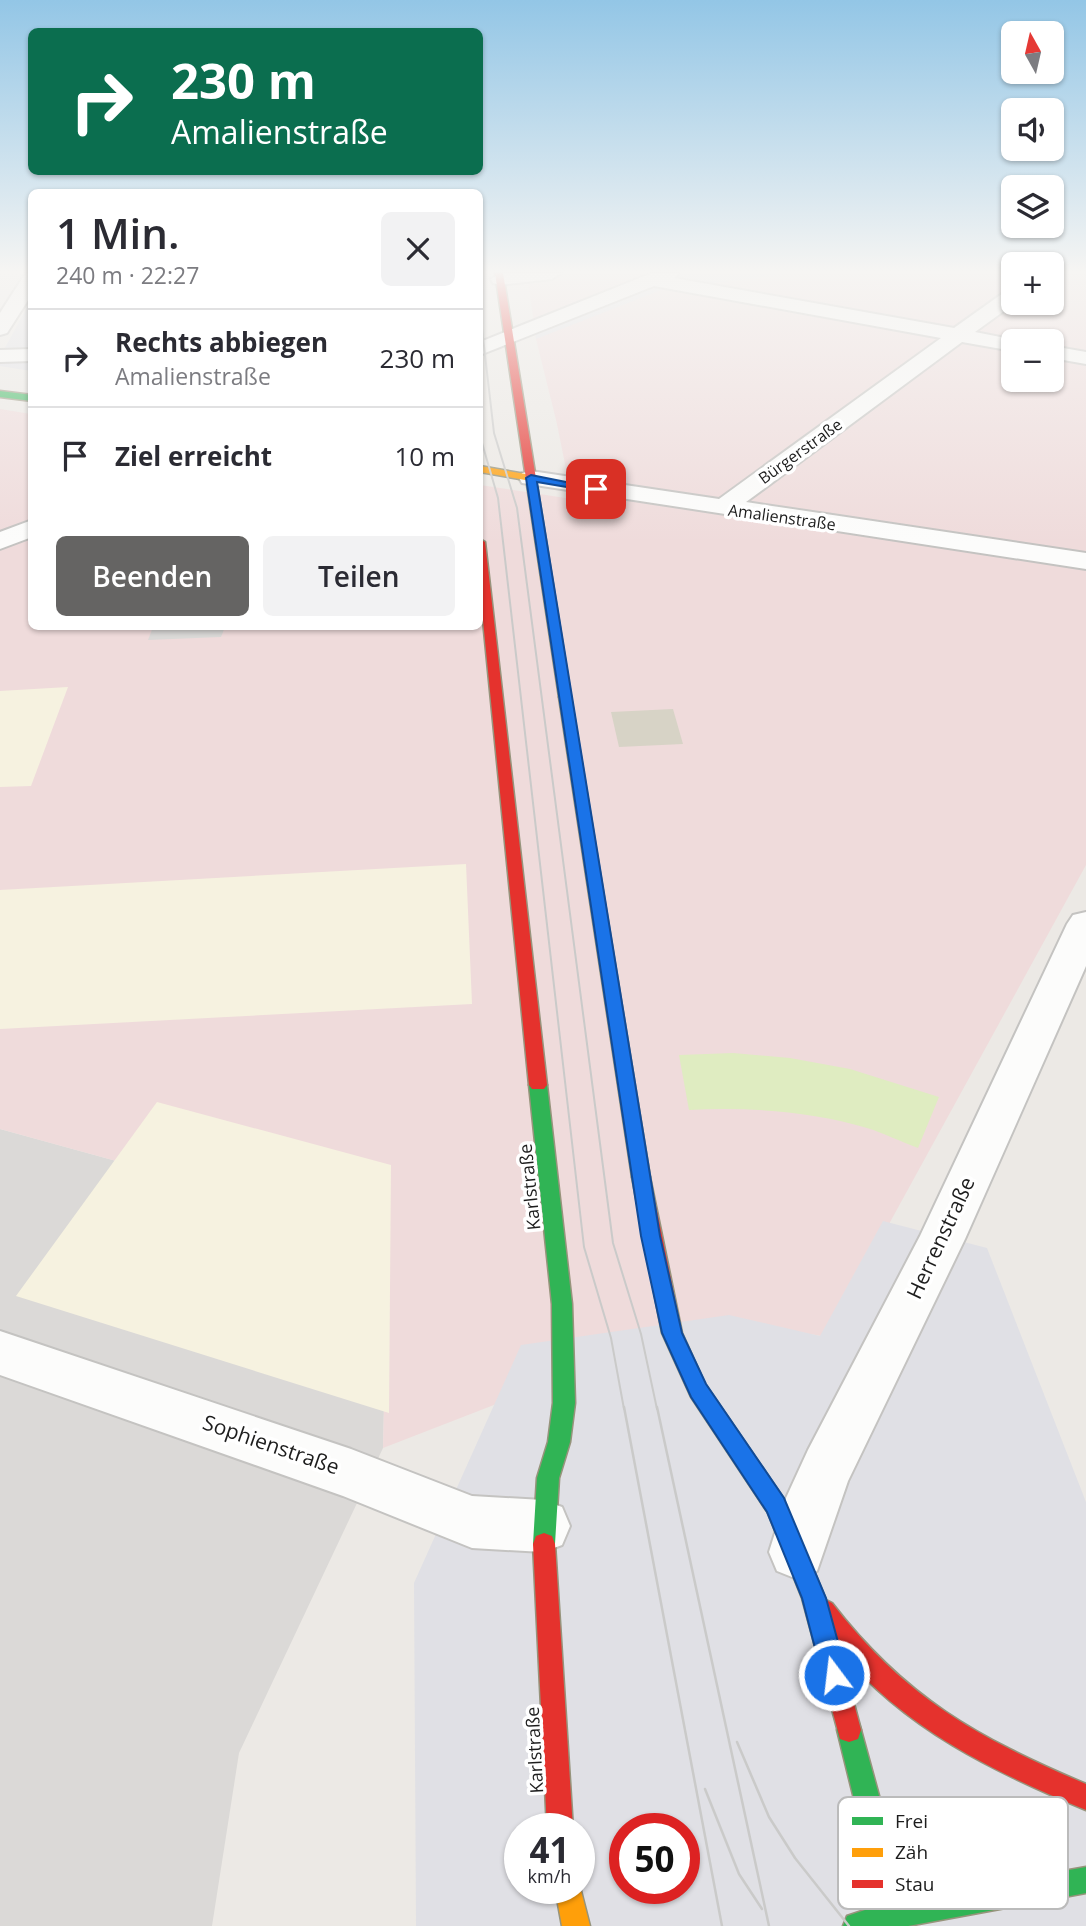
<!DOCTYPE html>
<html lang="de">
<head>
<meta charset="utf-8">
<style>
	body { margin:0; font-family:"Open Sans",sans-serif; background:#f2f2f3; color:#2b2b33; height:100vh; display:flex; flex-direction:column; font-size:26px; white-space:nowrap }
	* { box-sizing:border-box; margin:0 }
	p { font-size:23px; color:#7c7c81 }
	.icon { flex:none; width:38px; height:38px; fill:none; stroke:currentColor; stroke-width:2; stroke-linecap:round; stroke-linejoin:round }
	.map { position:relative; flex:1; overflow:hidden }
	.drawer { position:absolute; left:28px; top:189px; width:455px; height:441px; display:flex; flex-direction:column; background:#fff; border-radius:10px; box-shadow:0 2px 5px #0004 }
	.drawer>* { flex:none }
	.guide { position:absolute; left:28px; top:28px; width:455px; height:147px; border-radius:10px; box-shadow:0 2px 5px #0004; background:#0b6e4f; color:#fff; overflow:hidden }
	.needle { width:46px; rotate:352deg }
	.buttons { position:absolute; left:1001px; top:21px; display:grid; gap:14px }
	.buttons a { display:grid; place-items:center; width:63px; height:63px; border-radius:10px; background:#fff; box-shadow:0 2px 5px #0004; font-size:35px }
	.speed { position:absolute; left:504px; top:1813px; display:flex; gap:14px; font-size:35px; font-weight:700; text-align:center }
	.speed>* { display:grid; place-content:center; width:91px; height:91px; border-radius:50%; background:#fff; box-shadow:0 2px 5px #0004; line-height:1 }
	.speed small { font-size:18px; font-weight:400 }
	.speed .limit { border:10px solid #d22; background:#fff; color:#111 }
	.pin { position:absolute; display:grid; place-items:center; width:60px; height:60px; color:#fff; margin:-30px; border-radius:14px; box-shadow:0 4px 10px #0006 }
	.me { position:absolute; width:77px; margin:-38px; rotate:345deg; stroke-linejoin:round; filter:drop-shadow(0 0 5px #0008) }
	.turn { display:flex; align-items:center; gap:24px; height:147px; padding:0 28px; font-size:32px }
	.turn .icon { width:91px; height:91px; stroke-width:2.5 }
	.turn b { display:block; font-size:49px; line-height:60px }
	.round { display:grid; place-items:center; flex:none; width:74px; height:74px; border-radius:10px; background:#f2f2f3 }
	.overview { display:flex; align-items:center; justify-content:space-between; height:119px; padding:0 28px }
	h1 { font-size:42px; font-weight:600; line-height:52px }
	.cta { display:flex; gap:14px; margin-top:auto; padding:14px 28px }
	.cta a { flex:1; height:80px; border-radius:10px; background:#656463; color:#fff; font-size:28px; font-weight:600; line-height:80px; text-align:center }
	.cta a+a { background:#f2f2f3; color:#2b2b33 }
	ul { padding:0; list-style:none }
	li { display:flex; align-items:center; gap:21px; height:98px; padding:0 28px; border-top:2px solid #e1e1e2 }
	li div { flex:1 }
	li b { display:block; font-size:26px }
	li em { font-style:normal }
	.map>svg:first-child { display:block }
	.residential { fill:#dbd9d7 }
	.commercial { fill:#efdbdb; fill-rule:evenodd }
	.education { fill:#f6f2e0 }
	.construction { fill:#d7d3c6 }
	.grass { fill:#dfecc1 }
	.parking { fill:#dad9d7 }
	.plaza { fill:#e0e0e5; fill-rule:evenodd }
	.lines { fill:none; stroke-linecap:round; stroke-linejoin:round }
	.street-casing { stroke:#c4c3c1; stroke-width:4 }
	.fast-casing { stroke:#97947c; stroke-width:3 }
	.slow-casing { stroke:#97947c; stroke-width:3 }
	.jam-casing { stroke:#97947c; stroke-width:3 }
	.street { fill:#fcfcfb; fill-rule:evenodd }
	.fast { fill:#30b455; fill-rule:evenodd }
	.slow { fill:#ff9f0a; fill-rule:evenodd }
	.jam { fill:#e5322d; fill-rule:evenodd }
	.tram-far1 { stroke:#cacac9; stroke-width:2 }
	.tram { stroke:#cacac9; stroke-width:2.5 }
	.route { fill:#1a73e8; stroke:#114b97; stroke-width:2 }
	.labels { text-anchor:middle; stroke-width:7; stroke-linejoin:round; paint-order:stroke }
	.far-street-label { font-size:16px; fill:#1d1d1d; stroke:#fff }
	.street-label { font-size:18px; fill:#1d1d1d; stroke:#fff }
	.near-street-label { font-size:21px; fill:#1d1d1d; stroke:#fff }
	.key { fill:#fff; stroke:#bbb; stroke-width:2 }
	.key-label { font-size:19px; fill:#1d1d1d }
</style>
</head>
<body>
<div class="map">
<svg width="1086" height="1926" viewBox="0 0 1086 1926">
	<rect width="100%" height="100%" fill="#ece9e5"/>
	<path class="residential" d="M0,1129L388,1236L383,1448L239,1753L212,1926H0Z"/>
	<path class="commercial" d="M527,273H1013V303H1052V273H1086V865L827,1337L719,1318L383,1448L388,1236L0,1129V409L31,414L32,626H480V485L572,499L557,424L536,339ZM1013,341H1052V380H1013Z"/>
	<path class="education" d="M68,687L31,786L0,787V691Z
		M466,864L472,1004L0,1029V890Z
		M157,1102L391,1165L389,1413L16,1296Z"/>
	<path class="construction" d="M673,709L683,744L619,747L611,712Z"/>
	<path class="grass" d="M733,1053L790,1058L850,1069L939,1097L918,1148C901,1142 884,1133 867,1128C810,1111 748,1107 689,1110L679,1055Z"/>
	<path class="parking" d="M153,627V626L232,627H225L221,637L148,640Z"/>
	<path class="plaza" d="M654,273H792L661,290L536,339L534,320Z
		M31,300V371L0,366V357Z
		M883,1221L987,1248L1086,1502V1926H416L414,1583L521,1345L729,1315L820,1336ZM520,1829H579V1888H520ZM625,1829H684V1888H625Z"/>
	<g class="lines">
		<g class="street-casing">
			<path id="street" d="M32,273V294L7,333L0,335V313L25,274Z
				M500,273H561L552,279L500,285L493,283L491,279Z
				M652,273H679L674,278L954,328L1006,291L1013,289L1015,303L975,332L1020,341H1013V351L962,342L746,502L1086,553V569L522,483L519,478L522,473L531,471L719,499L941,338L654,286L480,355V342Z
				M1052,346L1086,352V364L1052,358Z
				M32,349V361L0,362V350Z
				M32,520V537L0,549V532Z
				M1086,912V966L965,1239L848,1481L817,1571L797,1579L777,1571L769,1552L786,1498L808,1450L920,1236L1067,924L1073,915Z
				M0,1331L351,1449L472,1496L543,1500L562,1507L570,1526L562,1545L543,1552L472,1548L343,1496L0,1375Z"/>
		</g>
		<g class="fast-casing">
			<path id="fast" d="M0,391L32,395V401L0,397Z
				M565,693L571,697L650,1177L647,1182L641,1184L635,1182L632,1177L559,697Z
				M538,1079L544,1081L547,1085L572,1304L575,1403L570,1442L559,1478L555,1544L552,1552L544,1555L536,1552L533,1544L537,1478L548,1442L553,1403L552,1304L529,1085L532,1081Z
				M849,1718L858,1721L861,1730L881,1803L900,1900L1086,1867V1893L908,1926H843L847,1916L874,1907L855,1803L837,1730L840,1721Z"/>
		</g>
		<g class="slow-casing">
			<path id="slow" d="M480,466L531,475L536,478L531,481L480,472Z
				M579,1883L590,1926H562L555,1888H579Z"/>
		</g>
		<g class="jam-casing">
			<path id="jam" d="M495,273H503L571,697L565,701L559,697Z
				M480,539L485,542L547,1085L544,1089H532L529,1085L480,590Z
				M641,1170L647,1172L650,1177L682,1333L705,1384L784,1499L826,1600L832,1603C905,1698 978,1738 1086,1784V1810C994,1772 905,1729 840,1651L861,1730L858,1739L849,1742L840,1739L802,1598L768,1513L691,1397L662,1333L632,1177L635,1172Z
				M544,1533L552,1536L555,1544L573,1829H547L533,1544L536,1536Z"/>
		</g>
		<use href="#street" class="street"/>
		<use href="#fast" class="fast"/>
		<use href="#slow" class="slow"/>
		<use href="#jam" class="jam"/>
		<path class="tram-far1" d="M480,311L494,433L517,508L613,1243L641,1334L657,1409
			M480,436L498,498L584,1247L611,1338L624,1409"/>
		<path class="tram" d="M624,1407L722,1926
			M657,1407L769,1926
			M737,1742L769,1817L795,1858L849,1926
			M705,1789L739,1874L762,1909"/>
	</g>
	<linearGradient id="sky" x2="0" y2="1"><stop stop-color="#93c6e6"/><stop offset="0.5" stop-color="#f6f5f3"/><stop offset="1" stop-color="#f6f5f3" stop-opacity="0"/></linearGradient>
	<rect width="1086" height="543" fill="url(#sky)"/>
	<path class="route" d="M531,475L601,489L596,492L537,482L660,1236L682,1333L706,1384L784,1498L826,1598L847,1675L843,1683L834,1687L826,1683L822,1675L802,1598L767,1512L691,1397L662,1333L641,1236L526,478Z"/>
	<g class="labels">
		<g class="far-street-label">
			<text transform="translate(800 451) rotate(-36)" y="6">Bürgerstraße</text>
			<text transform="translate(782 517) rotate(8)" y="6">Amalienstraße</text>
		</g>
		<g class="street-label">
			<text transform="translate(530 1187) rotate(-96)" y="6">Karlstraße</text>
			<text transform="translate(535 1750) rotate(-93)" y="6">Karlstraße</text>
		</g>
		<g class="near-street-label">
			<text transform="translate(941 1238) rotate(-65)" y="7">Herrenstraße</text>
			<text transform="translate(271 1445) rotate(19)" y="7">Sophienstraße</text>
		</g>
	</g>
	<rect x="838" y="1797" width="230" height="112" rx="10" class="key"/>
	<rect x="852" y="1817" width="31" height="8" fill="#30b455"/>
	<rect x="852" y="1848" width="31" height="9" fill="#ff9f0a"/>
	<rect x="852" y="1880" width="31" height="8" fill="#e5322d"/>
	<g class="key-label">
		<text x="895" y="1828">Frei</text>
		<text x="895" y="1859">Zäh</text>
		<text x="895" y="1891">Stau</text>
	</g>
</svg>
<div class="buttons">
<a><svg class="needle" viewBox="-14 -14 28 28"><path d="M0-13l5 13h-10z" fill="#e53935"/><path d="M0 13l5-13h-10z" fill="#7c7c81"/></svg></a>
<a><svg class="icon" aria-label="sound" viewBox="0 0 24 24"><path d="M4 9h4l5-4v14l-5-4H4zM17 9q2 3 0 6"/></svg></a>
<a><svg class="icon" aria-label="layers" viewBox="0 0 24 24"><path d="M12 4l9 5-9 5-9-5zM3 14l9 5 9-5"/></svg></a>
<a>+</a>
<a>−</a>
</div>
<div class="speed"><div>41<small>km/h</small></div><div class="limit">50</div></div>
<div class="pin" style="left:596px;top:489px;background:#d93025"><svg class="icon" aria-label="arrive" viewBox="0 0 24 24"><path d="M6 21V4h12l-3 4 3 4H6"/></svg></div>
<svg class="me" style="left:834px;top:1675px" viewBox="-20 -20 40 40"><circle r="17" fill="#1a73e8" stroke="#fff" stroke-width="3"/><path d="M0-11L8 9 0 5-8 9z" fill="#fff"/></svg>
<div class="guide">
<div class="turn"><svg class="icon" aria-label="right" viewBox="0 0 24 24"><path d="M7 20v-9h11M14 6l5 5-5 5"/></svg><div><b>230 m</b>Amalienstraße</div></div>
</div>
<section class="drawer">
<div class="overview"><div><h1>1 Min.</h1><p>240 m · 22:27</p></div><a class="round"><svg class="icon" aria-label="close" viewBox="0 0 24 24"><path d="M6 6l12 12M18 6L6 18"/></svg></a></div>
<ul>
<li><svg class="icon" aria-label="right" viewBox="0 0 24 24"><path d="M7 20v-9h11M14 6l5 5-5 5"/></svg><div><b>Rechts abbiegen</b><p>Amalienstraße</p></div><em>230 m</em></li>
<li><svg class="icon" aria-label="arrive" viewBox="0 0 24 24"><path d="M6 21V4h12l-3 4 3 4H6"/></svg><div><b>Ziel erreicht</b></div><em>10 m</em></li>
</ul>
<div class="cta"><a>Beenden</a><a>Teilen</a></div>
</section>
</div>
</body>
</html>
